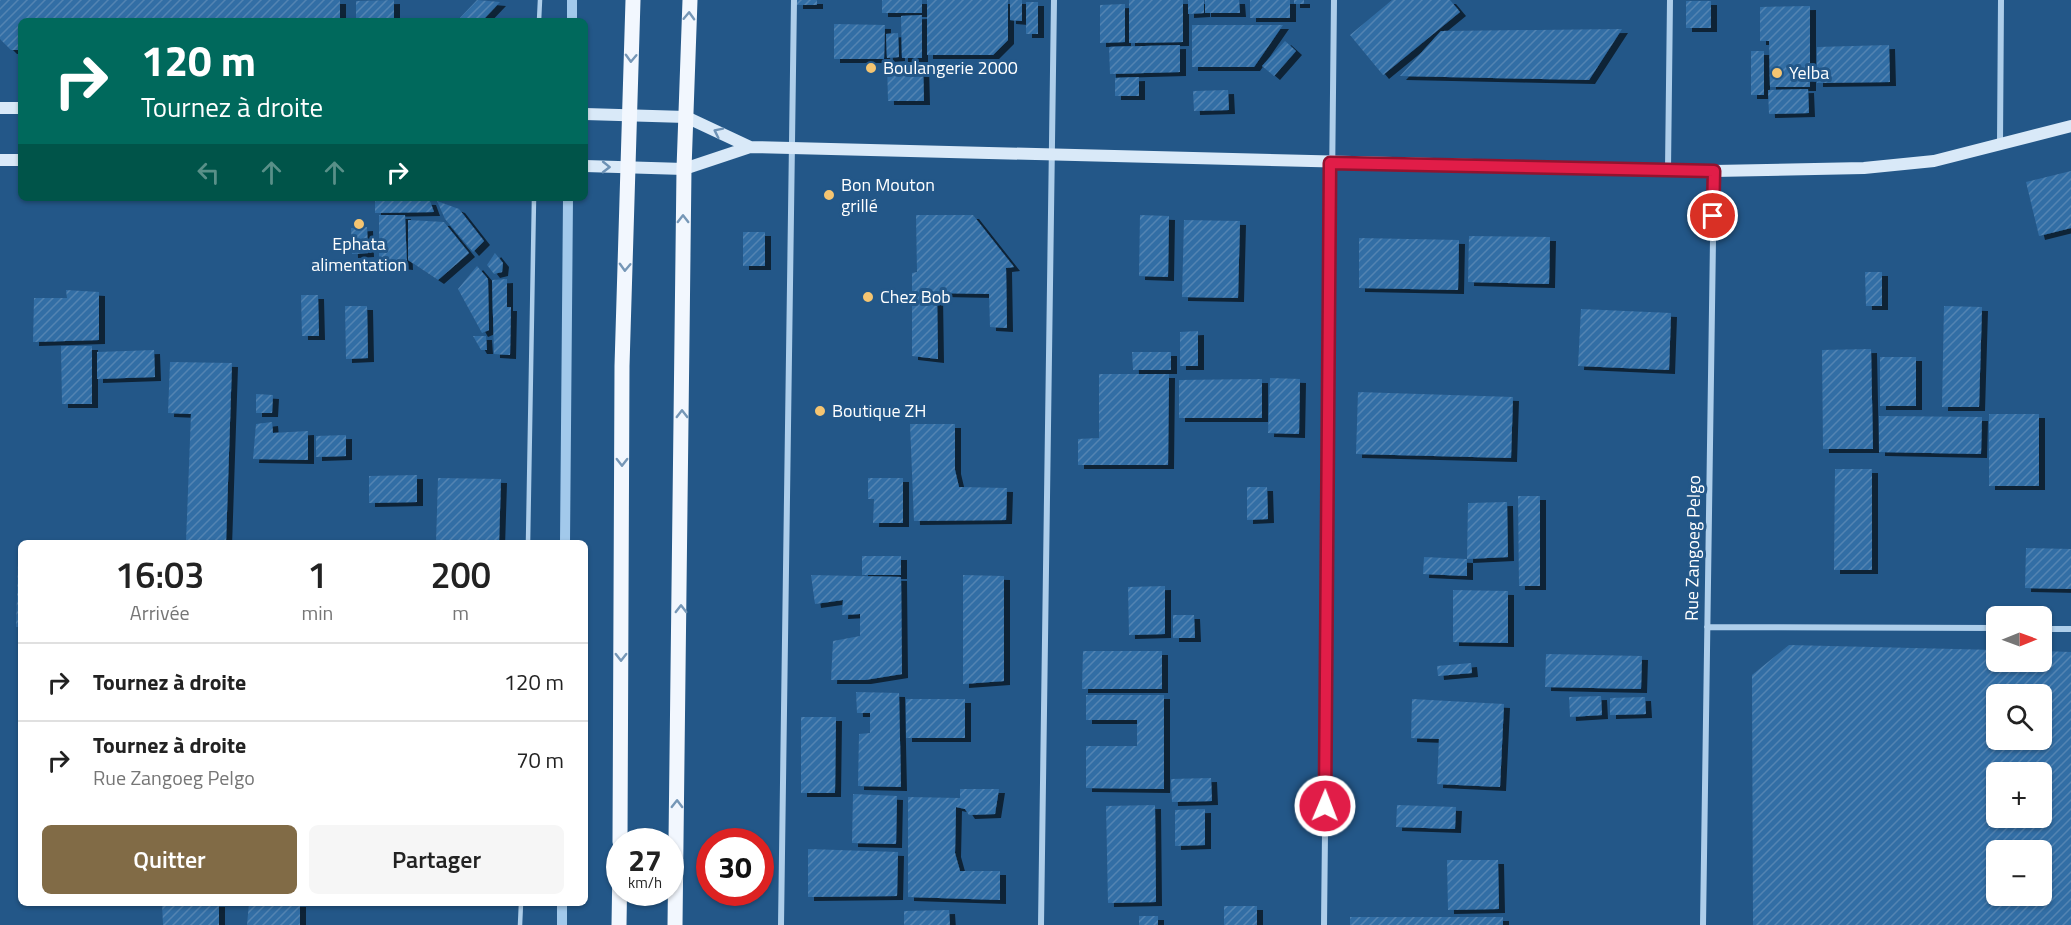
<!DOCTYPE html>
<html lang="fr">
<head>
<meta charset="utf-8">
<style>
	body { margin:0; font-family:"Titillium Web",sans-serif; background:#f6f6f6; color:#222; height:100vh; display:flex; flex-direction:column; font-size:22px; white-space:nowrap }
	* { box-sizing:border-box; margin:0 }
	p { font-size:20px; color:#767676 }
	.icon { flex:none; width:33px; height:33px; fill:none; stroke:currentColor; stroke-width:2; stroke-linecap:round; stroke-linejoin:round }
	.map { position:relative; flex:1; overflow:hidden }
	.panel { position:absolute; left:18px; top:540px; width:570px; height:366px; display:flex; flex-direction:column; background:#fff; border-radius:9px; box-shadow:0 2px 4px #0004 }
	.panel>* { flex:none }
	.guide { position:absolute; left:18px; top:18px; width:570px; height:183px; border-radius:9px; box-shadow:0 2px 4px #0004; background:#00695c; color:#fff; overflow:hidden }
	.needle { width:39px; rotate:89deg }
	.tools { position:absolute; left:1986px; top:606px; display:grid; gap:12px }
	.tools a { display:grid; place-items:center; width:66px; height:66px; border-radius:9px; background:#fff; box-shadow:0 2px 4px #0004; font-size:30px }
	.speed { position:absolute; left:606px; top:828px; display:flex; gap:12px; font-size:30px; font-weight:700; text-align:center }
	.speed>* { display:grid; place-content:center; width:78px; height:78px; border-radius:50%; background:#fff; box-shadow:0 2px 4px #0004; line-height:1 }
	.speed small { font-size:15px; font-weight:400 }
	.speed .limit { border:9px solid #d22; background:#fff; color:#111 }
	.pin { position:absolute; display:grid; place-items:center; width:51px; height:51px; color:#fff; margin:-26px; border:3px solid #fff; border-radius:50%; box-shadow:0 2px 6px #0007 }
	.me { position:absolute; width:66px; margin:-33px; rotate:1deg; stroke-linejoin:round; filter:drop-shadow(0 0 4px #0008) }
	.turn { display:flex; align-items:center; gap:21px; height:126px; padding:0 24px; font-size:27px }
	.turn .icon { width:78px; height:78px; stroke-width:2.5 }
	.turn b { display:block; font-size:42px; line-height:51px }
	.lanes { display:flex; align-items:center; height:57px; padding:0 24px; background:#0003; justify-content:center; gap:30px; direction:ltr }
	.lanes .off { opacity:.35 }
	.eta { display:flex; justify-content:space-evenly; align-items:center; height:102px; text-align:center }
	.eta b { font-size:36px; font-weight:600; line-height:42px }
	.primary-button { display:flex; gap:12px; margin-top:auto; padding:12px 24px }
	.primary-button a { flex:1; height:69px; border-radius:9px; background:#816b46; color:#fff; font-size:24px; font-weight:600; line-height:69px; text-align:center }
	.primary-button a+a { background:#f6f6f6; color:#222 }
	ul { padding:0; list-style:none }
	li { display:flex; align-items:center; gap:18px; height:78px; padding:0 24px; border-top:2px solid #e0e0e0 }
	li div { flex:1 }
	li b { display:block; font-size:22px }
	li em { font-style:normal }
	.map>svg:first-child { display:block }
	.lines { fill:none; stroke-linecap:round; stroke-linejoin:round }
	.stream { stroke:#a2c9eb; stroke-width:10 }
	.building { fill:url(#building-hatch); fill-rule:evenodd; filter:url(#shadow) }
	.service { stroke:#aeceea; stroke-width:4.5 }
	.minor { stroke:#aeceea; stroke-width:6 }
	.secondary { stroke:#d9e9f8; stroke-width:12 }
	.primary { stroke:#f2f7fe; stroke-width:15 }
	.oneway { stroke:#7697b7 }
	.oneway2 { stroke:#6c91b5 }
	.route-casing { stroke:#92132f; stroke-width:15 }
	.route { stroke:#e11d48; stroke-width:10 }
	.poi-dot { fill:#f5c571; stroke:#235788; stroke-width:2 }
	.labels { text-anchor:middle; stroke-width:6; stroke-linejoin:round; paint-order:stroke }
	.poi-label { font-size:18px; fill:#fff; stroke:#235788; text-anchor:start }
	.street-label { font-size:18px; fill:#fff; stroke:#235788 }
</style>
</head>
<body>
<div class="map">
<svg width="2071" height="925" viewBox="0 0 2071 925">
	<defs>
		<pattern id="building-hatch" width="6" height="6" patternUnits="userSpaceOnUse" patternTransform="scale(1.5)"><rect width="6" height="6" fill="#336ea5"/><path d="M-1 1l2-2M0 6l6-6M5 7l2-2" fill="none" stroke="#5284b2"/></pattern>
		<filter id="shadow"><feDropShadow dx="6" dy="4" stdDeviation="0" flood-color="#0009"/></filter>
	</defs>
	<rect width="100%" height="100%" fill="#235788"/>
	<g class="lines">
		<path class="stream" d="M572,21V0
			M565,543L568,198
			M562,925V903"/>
	</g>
	<path class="building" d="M0,0H340V21H21V50H11L0,39Z
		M394,0V21H356V1Z
		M477,0L500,2L482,21H457Z
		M797,0H817V5H797Z
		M882,0H922V13H882Z
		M927,0H1008V40L993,55H927Z
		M1010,0H1022V21L1010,20Z
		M1129,0H1183V42L1129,43Z
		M1188,0H1204V13L1188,14Z
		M1205,0H1239L1240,13H1205Z
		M1250,0H1290V18H1250Z
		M1294,0H1304V4H1294Z
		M1392,0H1450L1460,12L1383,75L1350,35Z
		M1686,1H1711V28H1686Z
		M1026,2H1038V34H1026Z
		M1125,4V42L1100,43V5Z
		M1810,6V87H1770L1769,41H1760V7Z
		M922,15V58H902L901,16Z
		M834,24L885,25L884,59H834Z
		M1192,25H1283L1254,67H1192Z
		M1622,29L1589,80L1400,76L1441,31Z
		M898,33L899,57L887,58L886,34Z
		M1285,41L1296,51L1274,76L1262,66Z
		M1180,45V72L1110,74L1109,47Z
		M1889,45L1890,82L1817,83V47Z
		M1751,51H1764V95H1751Z
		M923,62L924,101H888L887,63Z
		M1139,77V96H1115V78Z
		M1808,89L1809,113L1769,114L1768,90Z
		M1228,90L1229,110L1194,111L1193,91Z
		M2071,171V228L2039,236L2026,182Z
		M375,199L430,201L434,212L375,213Z
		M437,201L459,209L484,241L473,252L445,219Z
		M379,215H405L407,266L379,263Z
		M916,215H973L1014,267L1006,268L1007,328L990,327L989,294L937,293L938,359L912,356V273L917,272Z
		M1140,215L1169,216L1168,277L1139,276Z
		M408,220L444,222L469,253L438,280L408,260Z
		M1184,220L1240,221L1238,298L1182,297Z
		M367,227L368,253L352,254L351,228Z
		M743,232H765V266H743Z
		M1469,236L1550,237L1549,284L1468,282Z
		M1359,238L1459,240L1458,290L1359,288Z
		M495,253L503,263L502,272L494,274L487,265Z
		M477,266L488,279L489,330L482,333L458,289Z
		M1865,272H1882V306H1866Z
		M507,279V307H511L510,355L494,354L492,280Z
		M66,290L99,292V340L33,342L34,298H67Z
		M301,295H318L319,336H302Z
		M345,306H367L368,358L346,359Z
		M1944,306L1982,307L1979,407H1942Z
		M1581,309L1671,313L1669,370L1578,366Z
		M1198,331V366H1180V332Z
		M473,336H486L487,350H481Z
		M61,346H92V404H62Z
		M1871,349L1873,449H1823L1822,350Z
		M154,350L155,377L97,379V352Z
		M1132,352H1171V370H1133Z
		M1880,357H1916V406H1880Z
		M170,362L232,363L226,543L186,542L191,414L168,413Z
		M1099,374H1169L1168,465H1078V439L1099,438Z
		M1270,378L1300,379L1299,434L1268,433Z
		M1262,379V418H1179V380Z
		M1358,392L1513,397L1511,458L1356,454Z
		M256,394L273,395L272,413H256Z
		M1989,414H2039V486H1989Z
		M1879,416L1982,417L1981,454L1879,452Z
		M272,422L273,433L308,431V460L253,459L256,424Z
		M910,424H955V470L959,487L1007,488L1006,520L914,521Z
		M346,435V456L316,457V436Z
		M1835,469H1872V570H1834Z
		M417,475V502L369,503V476Z
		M438,478L501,479L499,543H436Z
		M868,478H903V523H873L874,499H868Z
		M1247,487H1267L1268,519L1247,520Z
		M1518,496H1540V586H1519Z
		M1507,502L1508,557L1467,559L1468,503Z
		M2026,548L2071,549V589L2025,588Z
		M862,556H901V575H862Z
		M1424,557L1467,559V576L1423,574Z
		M18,562H21V627H16Z
		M811,575L901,577L902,674L865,680H831L833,641L860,636V614L842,615L843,600L815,604Z
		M963,575L1004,576V681L963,684Z
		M1165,586V634L1129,635L1128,587Z
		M1453,590L1508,591V643L1453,642Z
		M1173,615H1194L1195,638H1173Z
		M1789,645L1996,650V662H2042V651L2071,652V925H1753L1752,675ZM1996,694H2042V740H1996ZM1996,772H2042V818H1996ZM1996,850H2042V896H1996Z
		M1083,651H1162V689H1082Z
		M1546,654L1642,656L1641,689L1545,687Z
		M1471,663L1472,673L1438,676L1437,666Z
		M856,692L899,693L901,787L858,786L859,734L870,733V713H857Z
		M1086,695H1164V789L1086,788V746H1137V720H1086Z
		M1601,696L1602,715L1570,717L1569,697Z
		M1645,697L1646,714L1610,715V698Z
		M906,699H965V738H906Z
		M1412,699L1504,704L1500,787L1437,784L1439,739L1411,738Z
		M801,717H836L835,793H801Z
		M1211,778L1212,801L1172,802L1171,779Z
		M960,789H999L995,814L969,815L965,809L956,807L955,853L960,871H1000V900L908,897V797L960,798Z
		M853,794L897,796L896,844L852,843Z
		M1155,805L1156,902L1108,903L1106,806Z
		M1397,805L1456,807L1455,829L1396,827Z
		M1205,809V845L1175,846V810Z
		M808,849L898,852L897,896L808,897Z
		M1447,860H1498L1499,909L1448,910Z
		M162,903H219V925H163Z
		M249,903H300V925H247Z
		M1224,906H1257V925H1224Z
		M949,910L950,925H904V911Z
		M1139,916H1158V925H1139Z
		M1350,917H1503V925H1350Z"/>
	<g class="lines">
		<path class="service" d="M539,21L540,0
			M528,543L534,198
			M520,925L521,903"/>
		<path class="minor" d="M2000,143L2001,0
			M1668,169L1670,0
			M1707,627L1996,628
			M2042,629H2071
			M781,925L794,0
			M1041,925L1054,0
			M1324,925L1334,0
			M1703,925L1714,171"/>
		<path class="secondary" d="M0,108H21
			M585,114L686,117L750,147
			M0,160H21
			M585,166L684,169L750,147L1714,171L1864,168L1934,161L2071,126"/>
		<path class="primary" d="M620,842L622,366L633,0
			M619,925L620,864
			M675,925L684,169L690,0"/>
	</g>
	<defs><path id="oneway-chevron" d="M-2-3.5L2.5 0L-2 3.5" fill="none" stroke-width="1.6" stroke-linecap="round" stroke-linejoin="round" transform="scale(1.5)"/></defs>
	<g class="oneway">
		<use href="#oneway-chevron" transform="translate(689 16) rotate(-88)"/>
		<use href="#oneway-chevron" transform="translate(631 58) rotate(92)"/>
		<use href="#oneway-chevron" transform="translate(683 219) rotate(-90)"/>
		<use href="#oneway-chevron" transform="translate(625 267) rotate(92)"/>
		<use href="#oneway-chevron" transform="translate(682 414) rotate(-90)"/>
		<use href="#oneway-chevron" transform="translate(622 462) rotate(90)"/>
		<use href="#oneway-chevron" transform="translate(681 609) rotate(-90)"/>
		<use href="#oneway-chevron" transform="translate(621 657) rotate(90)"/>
		<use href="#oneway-chevron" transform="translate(677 804) rotate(-89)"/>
	</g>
	<g class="oneway2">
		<use href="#oneway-chevron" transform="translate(718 132) rotate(-154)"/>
		<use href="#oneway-chevron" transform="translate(606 167) rotate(1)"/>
	</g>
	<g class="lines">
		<g class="route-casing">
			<path id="route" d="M1325,806L1330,163L1714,171L1713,216"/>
		</g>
		<use href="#route" class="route"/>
	</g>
	<g class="poi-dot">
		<circle cx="871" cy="68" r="6"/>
		<circle cx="1777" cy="73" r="6"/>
		<circle cx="829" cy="195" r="6"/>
		<circle cx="359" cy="224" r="6"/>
		<circle cx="868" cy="297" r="6"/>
		<circle cx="820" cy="411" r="6"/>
	</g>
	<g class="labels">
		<g class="poi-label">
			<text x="883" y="74">Boulangerie 2000</text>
			<text x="1789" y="79">Yelba</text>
			<text x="841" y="191">Bon Mouton<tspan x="841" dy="21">grillé</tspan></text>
			<text x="359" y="250" text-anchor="middle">Ephata<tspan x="359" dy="21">alimentation</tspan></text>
			<text x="880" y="303">Chez Bob</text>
			<text x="832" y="417">Boutique ZH</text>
		</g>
		<g class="street-label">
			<text transform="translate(1693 548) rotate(-89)" y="6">Rue Zangoeg Pelgo</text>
		</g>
	</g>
</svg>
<div class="tools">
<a><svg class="needle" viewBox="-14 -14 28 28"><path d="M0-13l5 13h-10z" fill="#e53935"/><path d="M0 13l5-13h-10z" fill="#767676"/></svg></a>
<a><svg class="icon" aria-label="search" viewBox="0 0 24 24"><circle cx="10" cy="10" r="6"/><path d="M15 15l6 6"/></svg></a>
<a>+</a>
<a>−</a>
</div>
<div class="speed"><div>27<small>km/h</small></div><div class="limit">30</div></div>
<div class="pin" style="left:1713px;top:216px;background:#d93025"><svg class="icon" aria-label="arrive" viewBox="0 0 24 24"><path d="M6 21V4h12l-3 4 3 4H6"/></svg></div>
<svg class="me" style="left:1325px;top:806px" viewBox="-20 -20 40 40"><circle r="17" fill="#e11d48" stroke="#fff" stroke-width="3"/><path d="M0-11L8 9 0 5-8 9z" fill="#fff"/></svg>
<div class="guide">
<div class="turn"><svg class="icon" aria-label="right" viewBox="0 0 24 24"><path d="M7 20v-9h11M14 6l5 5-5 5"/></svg><div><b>120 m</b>Tournez à droite</div></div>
<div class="lanes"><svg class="icon off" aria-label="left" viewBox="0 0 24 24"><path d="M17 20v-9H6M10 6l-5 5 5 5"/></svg><svg class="icon off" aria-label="ahead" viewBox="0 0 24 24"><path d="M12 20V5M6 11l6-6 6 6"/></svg><svg class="icon off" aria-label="ahead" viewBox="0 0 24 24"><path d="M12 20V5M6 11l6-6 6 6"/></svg><svg class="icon" aria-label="right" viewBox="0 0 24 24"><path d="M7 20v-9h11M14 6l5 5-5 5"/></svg></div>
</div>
<section class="panel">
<div class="eta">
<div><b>16:03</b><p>Arrivée</p></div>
<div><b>1</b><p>min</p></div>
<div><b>200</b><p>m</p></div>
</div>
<ul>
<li><svg class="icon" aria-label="right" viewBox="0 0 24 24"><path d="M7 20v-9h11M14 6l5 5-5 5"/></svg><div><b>Tournez à droite</b></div><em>120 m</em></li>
<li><svg class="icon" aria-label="right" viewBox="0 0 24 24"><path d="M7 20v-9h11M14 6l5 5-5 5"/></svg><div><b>Tournez à droite</b><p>Rue Zangoeg Pelgo</p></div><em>70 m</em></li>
</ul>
<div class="primary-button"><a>Quitter</a><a>Partager</a></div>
</section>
</div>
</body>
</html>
